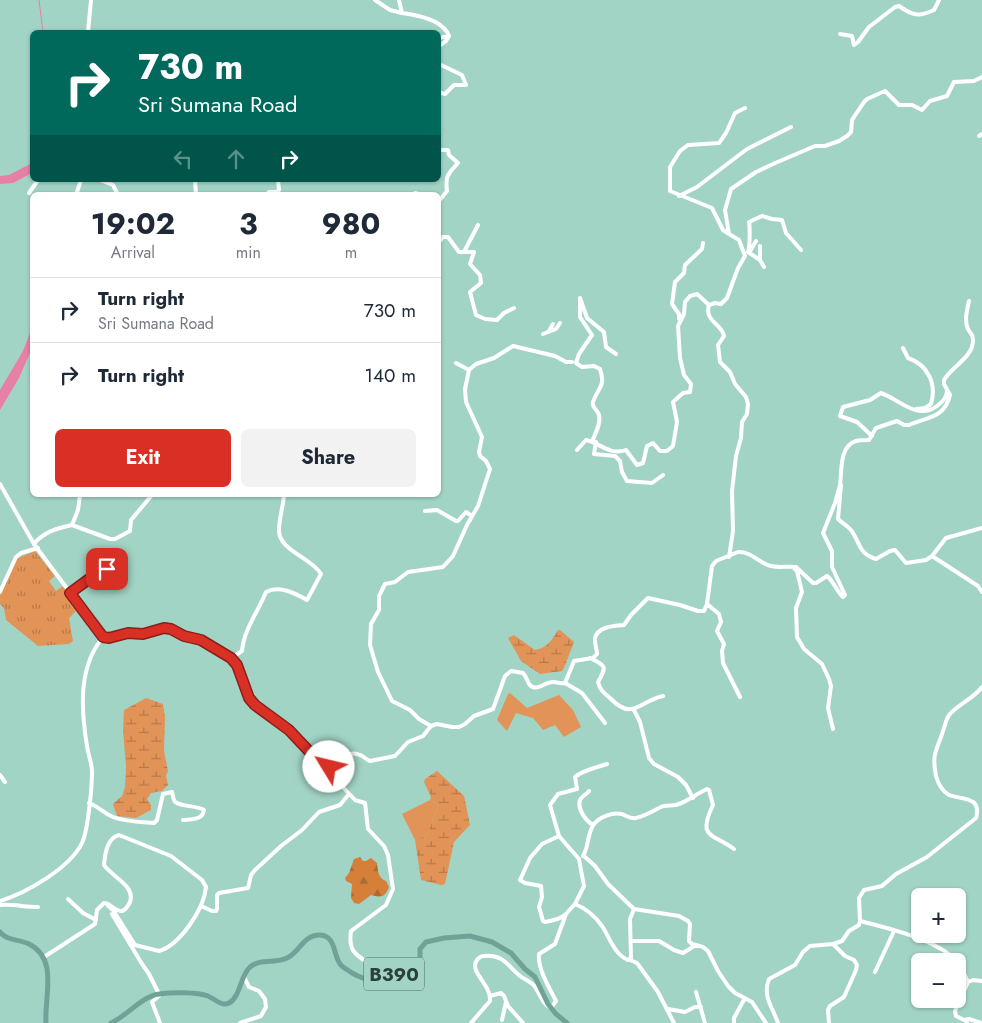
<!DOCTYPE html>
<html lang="en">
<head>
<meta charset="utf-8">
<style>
	body { margin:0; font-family:Jost,sans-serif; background:#f2f2f3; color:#1f2937; height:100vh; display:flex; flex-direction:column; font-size:19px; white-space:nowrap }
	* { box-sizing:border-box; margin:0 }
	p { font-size:16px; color:#747a83 }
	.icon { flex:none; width:28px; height:28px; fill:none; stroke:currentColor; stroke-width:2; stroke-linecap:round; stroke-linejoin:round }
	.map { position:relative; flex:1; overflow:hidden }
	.drawer { position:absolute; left:30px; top:192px; width:411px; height:305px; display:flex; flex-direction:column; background:#fff; border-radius:8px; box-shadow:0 1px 4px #0004 }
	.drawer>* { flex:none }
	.banner { position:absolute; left:30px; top:30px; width:411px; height:152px; border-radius:8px; box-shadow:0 1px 4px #0004; background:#00695c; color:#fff; overflow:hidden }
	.buttons { position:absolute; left:911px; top:888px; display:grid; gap:10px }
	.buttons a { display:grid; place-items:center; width:55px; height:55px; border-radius:8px; background:#fff; box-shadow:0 1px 4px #0004; font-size:25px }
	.pin { position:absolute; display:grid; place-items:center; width:42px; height:42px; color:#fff; margin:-21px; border-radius:10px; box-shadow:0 2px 8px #0006 }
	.me { position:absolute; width:55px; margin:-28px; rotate:306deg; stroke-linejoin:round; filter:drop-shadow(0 0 4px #0008) }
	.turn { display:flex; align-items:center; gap:18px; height:105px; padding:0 25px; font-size:22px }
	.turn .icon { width:65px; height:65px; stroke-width:2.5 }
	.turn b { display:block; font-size:35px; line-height:42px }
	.lanes { display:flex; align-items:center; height:48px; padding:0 25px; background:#0003; justify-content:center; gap:25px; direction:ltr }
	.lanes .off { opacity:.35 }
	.eta { display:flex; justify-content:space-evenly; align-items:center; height:85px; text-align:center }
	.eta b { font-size:30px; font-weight:700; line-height:35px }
	.cta { display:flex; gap:10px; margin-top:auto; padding:10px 25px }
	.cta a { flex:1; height:58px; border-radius:8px; background:#d93025; color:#fff; font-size:20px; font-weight:700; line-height:58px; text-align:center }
	.cta a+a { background:#f2f2f3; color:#1f2937 }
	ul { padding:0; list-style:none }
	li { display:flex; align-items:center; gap:15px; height:65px; padding:0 25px; border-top:1px solid #e0e1e3 }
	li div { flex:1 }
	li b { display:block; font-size:19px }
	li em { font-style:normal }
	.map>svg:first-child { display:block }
	.green { fill:#e29357 }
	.forest { fill:url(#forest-firs) }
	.wetland { fill:url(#wetland-marsh) }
	.park { fill:url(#park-tufts) }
	.water { fill:#e87fa7 }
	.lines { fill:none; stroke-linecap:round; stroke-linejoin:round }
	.stream { stroke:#e87fa7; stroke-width:1 }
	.minor { stroke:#fff; stroke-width:4 }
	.major { stroke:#71a298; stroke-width:5 }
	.route-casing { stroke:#8d1f18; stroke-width:12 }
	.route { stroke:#d93025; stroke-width:9 }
	.labels { text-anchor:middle; stroke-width:5; stroke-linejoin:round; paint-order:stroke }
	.shield { fill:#a2d4c6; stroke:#4f6c65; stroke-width:1 }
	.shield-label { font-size:19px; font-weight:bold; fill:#2c403b }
</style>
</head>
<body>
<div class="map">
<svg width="982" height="1023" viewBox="0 0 982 1023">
	<defs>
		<pattern id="forest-firs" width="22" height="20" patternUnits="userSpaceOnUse" patternTransform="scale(1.25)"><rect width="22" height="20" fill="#d67f38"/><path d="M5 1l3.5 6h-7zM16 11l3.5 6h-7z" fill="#ae6930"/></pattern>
		<pattern id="wetland-marsh" width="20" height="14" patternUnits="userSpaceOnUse" patternTransform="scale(1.25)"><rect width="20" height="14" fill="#e29357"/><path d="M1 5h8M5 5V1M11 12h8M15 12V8" fill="none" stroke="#b77949"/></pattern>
		<pattern id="park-tufts" width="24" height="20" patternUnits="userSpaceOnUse" patternTransform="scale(1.25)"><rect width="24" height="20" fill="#e29357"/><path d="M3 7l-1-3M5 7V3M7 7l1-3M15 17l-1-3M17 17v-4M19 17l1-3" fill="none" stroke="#b77949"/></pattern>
	</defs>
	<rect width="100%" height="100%" fill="#a2d4c6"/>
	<path class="green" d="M510,693L527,708L559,695L573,710L581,727L564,737L555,725L543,730L533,718L516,713L507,731L497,720L508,694Z
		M430,800L437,804L438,808L426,837L417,838L415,840L402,814Z"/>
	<path class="forest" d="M360,857L363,861H366L371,858L377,863C378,871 378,878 386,881L389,887C385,897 382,898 371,895L359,904L354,903L351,898L352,884L346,881L345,878L349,873L354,859Z"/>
	<path class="wetland" d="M558,630H560L574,642L564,668L562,671L540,674L521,661L508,638L514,635L535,650C547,648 552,640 558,630Z
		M146,698L163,704L165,717L164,751L168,771L166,776L168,785L162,791L151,793L147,799L151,805V810L136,818L117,816L113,804L122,796L125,787L126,767L123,730L124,710Z
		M437,771L464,796L470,825L454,842L445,884L441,885L421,880L415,840L417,838L426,837L438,808L437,804L430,800L431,797L424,782L425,779Z"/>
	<path class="park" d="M35,551L55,576L49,581L56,591L63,586L73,599L69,602L76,611L69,618L73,641L69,644L38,646L6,620L4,608L0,604V595L16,559Z"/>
	<path class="water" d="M32,163V173L13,183L0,184V176L9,175Z
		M32,318V348L19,378L0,410V390L23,351L30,333Z"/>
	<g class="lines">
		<path class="stream" d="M39,0L43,32"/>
		<path class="minor" d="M375,0L390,10L402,13L399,0
			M402,13C418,15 443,20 449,36L446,41L439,46
			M88,32L91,0
			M840,34L852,36L854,45L858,42L869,27L895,7L899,6C913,16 919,17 934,10L939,0
			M439,38L449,36
			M439,64L462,75L466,85H454L445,94L441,93L439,91
			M979,136L982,134
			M439,150H448L449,155L458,163C448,174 445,176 447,191L439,201
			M100,180L113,185L118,195
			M195,180L196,195
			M29,193L38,180
			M76,195L81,180
			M266,195L269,192H277L279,190L278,180
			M413,195L415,193L422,195
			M679,196L697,187L747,149L791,127
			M729,234L723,230L712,208L670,191V167L680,151L688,145L719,143L726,133L735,113L745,108
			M439,242L443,237H448L459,252H474L470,264L480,275L481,283L470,292L476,315L485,319L497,320L504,313L514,308
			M464,252L478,225
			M749,253L756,241
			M760,260V246
			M764,267L760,260L748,252C750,247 750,228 749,222L762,216L772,219L782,220L786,233L801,250
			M679,319V314L672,304L675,282L684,273L685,265L702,249L703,243
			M549,331L553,324
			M543,334L556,329L560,323
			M903,348L908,358C928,365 937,384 931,404L925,408L916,409
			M469,370L476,364L494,358L513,346L555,356L566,362H572
			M872,436L857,422L840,416L843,407L870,400L881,393C899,399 917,421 937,406C943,401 947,398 947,390
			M592,442C595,433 601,425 599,415C598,410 591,407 593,402C598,387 606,387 600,369L594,366L582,367L576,363L579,354L592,335L580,317V298L587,318L604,332L606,347L616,354
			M596,442L594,454L615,456L620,461L622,472L627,481L652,483L663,475
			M577,450L586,440C600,443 610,456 626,450L637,465L643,463L647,446L653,443L660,451H667L673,446L677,422L673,402L683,393L690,392L691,384L684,375L680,358L678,326L684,314L685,302L690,296L697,294L709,305
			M0,484L34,544L103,637
			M840,485C842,471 839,446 856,441C860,440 865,440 869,440L876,428L897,421L904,425H909C927,417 945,418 950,395L944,384V380C952,366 974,357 973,339C973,334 970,333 968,329C964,321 967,310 969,301
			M425,511L437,510L456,521H458L466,512L472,516
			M72,525L110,539H115L130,531L131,520L152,495
			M34,544C43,532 58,528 72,525L78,510L80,495
			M932,556L978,586L982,592
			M729,557L733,531L732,491L736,456L741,438L742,422L747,414L748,404L746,397L735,384L730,372L720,362L718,345L724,336C722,324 704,321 709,305L715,303L721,304L727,298L738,268L745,256L739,240L729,234L725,210L731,189L756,172L773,164L815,146H825L839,141L847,136L851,132L852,120L864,102L867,99L885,91L899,105H912L922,110L930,101L947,96L954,82L974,81L982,77
			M793,567L797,571L802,592L796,608L797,637L804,649L822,664L829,679L831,686L828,708L833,729
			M0,592L16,557L21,553L38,548
			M70,593L93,576L119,565
			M707,604L719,614L721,622L717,631L724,644L722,651L723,663L740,697
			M103,637L109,638L128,633L143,634L164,628L171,629L184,636L201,640L231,658L237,665L249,698L255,705L289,731L326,769C336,764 347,749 360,755C364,756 366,760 370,761L395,756L408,742L423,736L431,726L437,724L452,727H459L465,724L474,716L493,709L505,676L511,671L523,673C526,676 527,680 529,684C536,693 544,682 553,682C558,682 559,684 565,683L574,661L593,658L597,654C597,649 594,642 595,638C598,626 615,626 624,625L631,615L648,598L680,605L698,611H704L707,604L712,566L716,561L738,552C751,551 760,564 771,566C779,568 788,566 796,567L813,583H816L827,576C834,581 836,591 843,597L845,595L832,567V551L823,533L835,503L840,485H841L838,519C843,524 850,527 853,533C861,546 860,554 876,559L890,551L895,550L906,563L926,560L932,556L946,538L982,528
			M231,658L242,651C244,629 258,612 266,592C279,585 295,593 307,600L321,574C312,558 278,550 279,530C279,519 283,507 284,495
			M590,658C606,666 607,666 598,682C600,690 604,693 610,698C633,722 639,701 663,696
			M565,683L582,693L605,723
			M634,710L640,722L649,758L654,764L678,777L686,785L693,798
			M431,726L419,719L410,710L392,701L378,672L370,645L371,624L379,610V596L385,584L395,582L408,572L443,567L453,556L467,525L478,506L490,469L486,461L480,456L479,452L482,437L466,402L465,389L469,370L456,363
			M326,769L355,800L365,803L368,829L384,846L388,855L393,889L386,905L351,931C348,950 355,955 370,964L373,976C387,976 395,966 410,968
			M0,775L5,782
			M589,791C587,794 581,797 580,800C577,809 586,821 593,825
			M89,803C99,807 105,814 113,817C126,822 141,822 154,823L157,820L163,794L172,792C173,795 173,798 174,800C176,807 197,805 204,810C203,820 192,819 183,820
			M559,836L542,844L530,858L520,880L525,883L541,886L542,897L539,907L543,921L545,922C551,921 562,918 566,914
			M583,856C589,847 587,833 594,824C600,817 612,812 622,814C627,816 630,819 636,818C645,816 653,811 661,807C665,805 671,806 676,805C687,802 696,794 707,789L709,790L713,805C697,838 712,833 734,849
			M584,856L595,866L608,884L634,909L679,916L688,921L690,924L689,941L692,944L703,947L708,951L718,971L728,986L735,993L752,1002L766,1023
			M68,899L83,913L96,920
			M0,901C26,893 70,868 82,843C88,831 92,786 92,772C92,763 88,754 87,746C81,709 78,667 103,637
			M575,904C585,908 595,916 602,926C610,938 614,954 628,960L631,958L630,919L634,909
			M0,905C13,904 25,907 38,907
			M102,905L104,903C110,903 116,912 122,911C126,910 128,906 130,902C136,886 111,876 104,865C105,854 107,838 119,835L171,856L202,880L206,887C204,909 180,945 159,951L135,945L113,910L108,906
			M201,906L212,911H216L217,909V895L219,893L248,888L251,875L255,870L281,846L302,830L319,812L340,805L349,794
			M112,914L142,964L149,974L159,994
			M860,921L859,898L864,890L882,886L896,874L927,857L976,818C982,796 962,800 949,795C942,791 938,783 936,776C931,752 938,749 944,728C946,723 946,718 950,714C960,703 973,699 982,687
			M860,921C884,927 920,936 941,949C947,952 952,957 957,961
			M631,941H659L674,950L683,953L696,945
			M44,957L95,924L97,910L102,905
			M630,960L637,963L658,992L674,1023
			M958,962L968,982
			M875,972L894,931
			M696,992L705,1023
			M158,994L159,996L152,1002L160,1023
			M490,996L501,993L504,996L508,1006L523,1023
			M668,1009L685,1012L695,1007H701
			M502,1020L506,1002
			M964,1020L969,1019L981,1023
			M240,1023L261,1016L266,1007L265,999L259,991L249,987L244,977
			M471,1023L490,1001C491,986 475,976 475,966C475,961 479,956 484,956C503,954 508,966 520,976C525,980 531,981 535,987C540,994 543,1005 551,1008L556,1001C550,989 537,968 539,954L555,944L566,914L575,904L584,886L579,859L559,836L550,805L558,794L577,789L575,777C585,769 596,768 607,764
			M734,1023V1018L745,998
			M778,1023C773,1008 762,996 769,979L795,965L803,952L810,946L833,944L842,941L849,931L859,925L860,921
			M829,1023L828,1010L830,1006L844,997L856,970L857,965L854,960L845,956L833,944
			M967,1023L966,1021L956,1016L955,1011L968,982L973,980L982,981"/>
		<path class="major" d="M0,932C7,941 19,939 29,944C59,959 44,997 46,1023
			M111,1023C127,1016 142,996 159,994C172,992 197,992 208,996C215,999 222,1007 229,1003C241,996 240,976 250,967C261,958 275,964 287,958C299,953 304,934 320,935C336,936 333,954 340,964C343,968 348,970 352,973C377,987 382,977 406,970C411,969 416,969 420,966V949L426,942L444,938L470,936L492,942L511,953L525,969L535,977L548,1004L556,1014L567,1023"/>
	</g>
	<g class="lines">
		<g class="route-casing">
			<path id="route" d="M107,569L93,576L70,593L103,637L109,638L128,633L143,634L164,628L171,629L184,636L201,640L231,658L237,665L249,698L255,705L289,730L323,766L326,769L329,767"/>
		</g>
		<use href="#route" class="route"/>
	</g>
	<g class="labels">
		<rect class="shield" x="364" y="957.5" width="60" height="33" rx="4"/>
		<g class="shield-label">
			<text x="394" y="981">B390</text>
		</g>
	</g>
</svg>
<div class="buttons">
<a>+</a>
<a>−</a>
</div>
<div class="pin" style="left:107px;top:569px;background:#d93025"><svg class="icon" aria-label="arrive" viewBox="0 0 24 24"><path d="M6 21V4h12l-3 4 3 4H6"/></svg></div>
<svg class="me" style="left:329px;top:767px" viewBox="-20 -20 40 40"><circle r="19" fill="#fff"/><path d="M0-13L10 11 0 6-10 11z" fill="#d93025"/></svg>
<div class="banner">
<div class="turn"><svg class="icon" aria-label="right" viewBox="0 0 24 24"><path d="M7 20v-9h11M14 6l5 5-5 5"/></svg><div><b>730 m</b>Sri Sumana Road</div></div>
<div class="lanes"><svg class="icon off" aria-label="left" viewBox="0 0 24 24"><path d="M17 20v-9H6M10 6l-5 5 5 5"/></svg><svg class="icon off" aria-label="ahead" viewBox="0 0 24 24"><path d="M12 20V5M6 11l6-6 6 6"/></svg><svg class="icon" aria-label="right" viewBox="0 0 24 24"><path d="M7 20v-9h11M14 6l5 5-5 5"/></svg></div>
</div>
<section class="drawer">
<div class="eta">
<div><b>19:02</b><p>Arrival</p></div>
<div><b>3</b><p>min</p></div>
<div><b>980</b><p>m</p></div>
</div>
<ul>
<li><svg class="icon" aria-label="right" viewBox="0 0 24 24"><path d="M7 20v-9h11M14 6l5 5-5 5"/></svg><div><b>Turn right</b><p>Sri Sumana Road</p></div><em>730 m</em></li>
<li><svg class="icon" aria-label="right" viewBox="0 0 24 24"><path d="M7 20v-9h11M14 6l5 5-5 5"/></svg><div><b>Turn right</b></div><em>140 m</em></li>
</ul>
<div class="cta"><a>Exit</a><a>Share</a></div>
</section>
</div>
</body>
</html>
